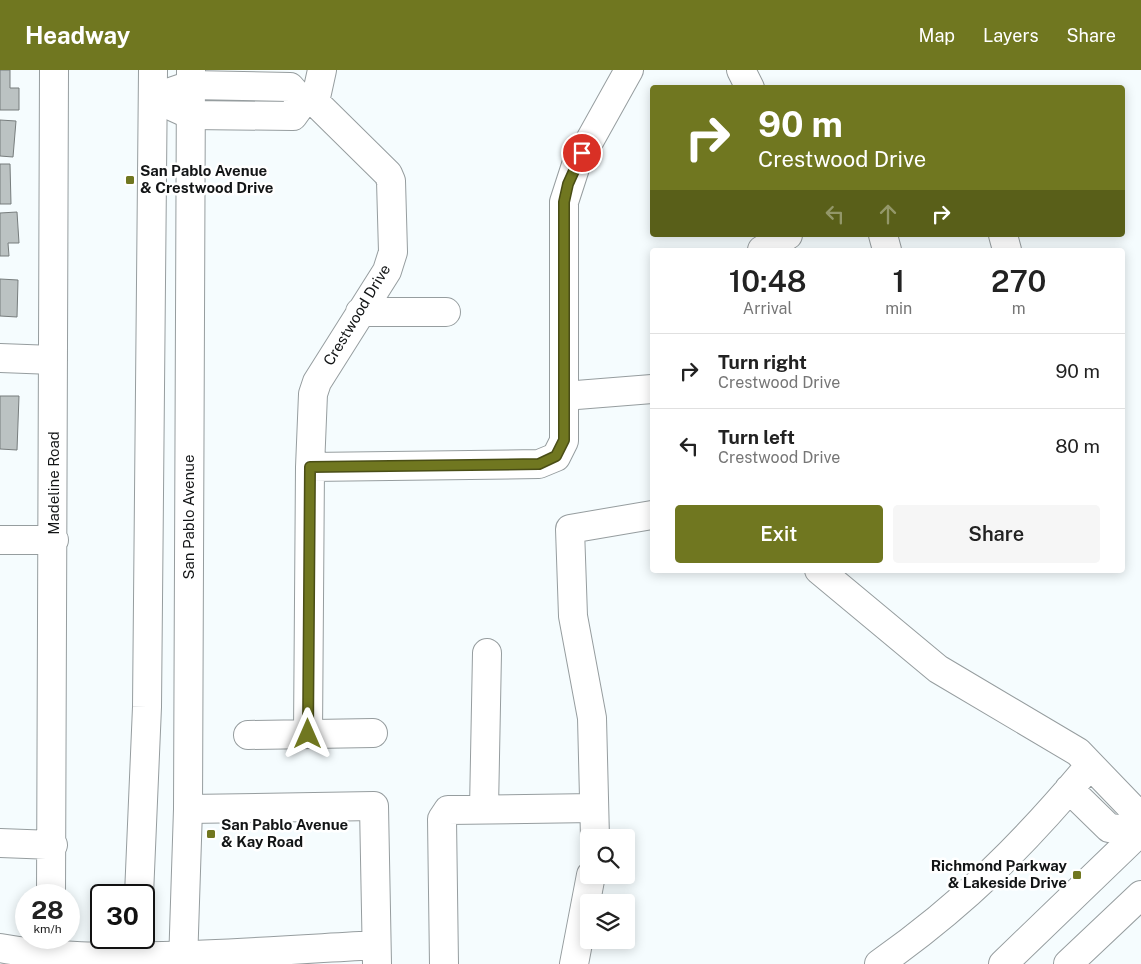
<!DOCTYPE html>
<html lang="en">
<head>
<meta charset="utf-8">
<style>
	body { margin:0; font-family:"Public Sans",sans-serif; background:#f6f6f6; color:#222; height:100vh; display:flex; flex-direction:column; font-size:19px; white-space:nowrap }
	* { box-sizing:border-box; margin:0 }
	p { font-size:16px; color:#767676 }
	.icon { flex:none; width:28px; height:28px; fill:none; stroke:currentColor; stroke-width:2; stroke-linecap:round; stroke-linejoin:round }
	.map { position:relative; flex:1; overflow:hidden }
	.details { position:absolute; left:650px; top:178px; width:475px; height:325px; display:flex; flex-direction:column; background:#fff; border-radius:5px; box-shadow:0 2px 12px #0003 }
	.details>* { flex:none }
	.guide { position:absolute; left:650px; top:15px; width:475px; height:152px; border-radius:5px; box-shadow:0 2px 12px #0003; background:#707720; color:#fff; overflow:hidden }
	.controls { position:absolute; left:580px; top:759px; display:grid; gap:10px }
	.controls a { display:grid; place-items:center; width:55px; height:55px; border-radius:5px; background:#fff; box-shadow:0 2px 12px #0003; font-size:25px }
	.speed { position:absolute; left:15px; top:814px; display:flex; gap:10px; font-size:25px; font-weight:700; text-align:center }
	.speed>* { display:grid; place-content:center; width:65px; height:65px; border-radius:50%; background:#fff; box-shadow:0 2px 12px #0003; line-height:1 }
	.speed small { font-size:12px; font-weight:400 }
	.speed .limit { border:2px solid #111; border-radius:8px; background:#fff; color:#111 }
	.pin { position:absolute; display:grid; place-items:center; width:42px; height:42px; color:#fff; margin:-21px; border:2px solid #fff; border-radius:50%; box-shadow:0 1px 5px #0007 }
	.me { position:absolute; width:55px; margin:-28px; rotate:0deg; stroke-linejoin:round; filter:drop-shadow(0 0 4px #0008) }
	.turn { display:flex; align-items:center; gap:18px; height:105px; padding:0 25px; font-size:22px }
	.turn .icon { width:65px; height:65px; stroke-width:2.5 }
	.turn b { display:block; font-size:35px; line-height:42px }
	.lanes { display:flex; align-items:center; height:48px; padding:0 25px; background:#0003; justify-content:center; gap:25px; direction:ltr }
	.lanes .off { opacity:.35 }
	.eta { display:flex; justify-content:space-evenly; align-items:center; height:85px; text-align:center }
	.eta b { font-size:30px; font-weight:600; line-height:35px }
	.cta { display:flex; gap:10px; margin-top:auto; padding:10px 25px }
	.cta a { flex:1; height:58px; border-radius:5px; background:#707720; color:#fff; font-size:20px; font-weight:600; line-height:58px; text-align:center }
	.cta a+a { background:#f6f6f6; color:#222 }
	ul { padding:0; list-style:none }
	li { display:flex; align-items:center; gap:15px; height:75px; padding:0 25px; border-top:1px solid #e0e0e0 }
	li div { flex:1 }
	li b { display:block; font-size:19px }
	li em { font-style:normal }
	header { display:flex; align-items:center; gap:30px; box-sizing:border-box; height:70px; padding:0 25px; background:#707720; color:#fff }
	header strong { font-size:24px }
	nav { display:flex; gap:28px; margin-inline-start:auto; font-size:18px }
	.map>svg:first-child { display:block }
	.building { fill:#bbc2c2; stroke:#777d7d }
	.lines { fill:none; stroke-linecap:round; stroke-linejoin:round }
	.minor-casing { stroke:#969d9f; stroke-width:30 }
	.major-casing { stroke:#969d9f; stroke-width:30 }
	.highway-casing { stroke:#969d9f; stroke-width:30 }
	.minor { stroke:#fff; stroke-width:28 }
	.major { stroke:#fff; stroke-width:28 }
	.highway { stroke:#fff; stroke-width:28 }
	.route-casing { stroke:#494d15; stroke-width:12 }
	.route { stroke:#707720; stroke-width:9 }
	.poi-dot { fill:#707720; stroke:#fff; stroke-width:2 }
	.labels { text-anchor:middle; stroke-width:5; stroke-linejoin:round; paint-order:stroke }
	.poi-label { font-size:15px; font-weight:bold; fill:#131516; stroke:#fff; text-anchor:start }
	.street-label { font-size:15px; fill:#131516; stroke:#fff }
</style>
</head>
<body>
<header>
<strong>Headway</strong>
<nav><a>Map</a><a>Layers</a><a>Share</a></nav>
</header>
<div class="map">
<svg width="1141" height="894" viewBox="0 0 1141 894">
	<rect width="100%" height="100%" fill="#f5fcfe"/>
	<path class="building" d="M0,0H10V18H19V40H0Z
		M0,50L16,51L13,87L0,86Z
		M0,94H10L11,134H0Z
		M17,142L19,173H8L9,186H0V143Z
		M0,209L18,210L17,247L0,246Z
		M0,326H19L17,380L0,379Z"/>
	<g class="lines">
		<g class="minor-casing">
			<path id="minor" d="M322,0L315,32L388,104L391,111L393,182L387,201L317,312L313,324L310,397L539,394L556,387L564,371V132L576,95L629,0
				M741,0L750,18
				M153,28L191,15L290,17L303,32H315
				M169,35L191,45L293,46L303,32
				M883,165L887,180
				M1003,165L1007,180
				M762,180L788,165
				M360,242H446
				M0,288L53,290
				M564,326L652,319
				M0,470H54
				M819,500L938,599L1078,682L1132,738L1141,761
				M308,664L310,397
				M248,665L373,663
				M1069,719L1109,758L1141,761
				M188,739L374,736L377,894
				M484,739L487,583
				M595,768L592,648L573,546L570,459L652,445
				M0,773L53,775
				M51,825L54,0
				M0,878C54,888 108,887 163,886C234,884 305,879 376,875
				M444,894L442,749L448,740L594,738
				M574,894L591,805
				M879,894C964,834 1024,774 1090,695"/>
		</g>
		<g class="major-casing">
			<path id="major" d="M139,825L147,637L153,0
				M137,894L138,868
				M183,894L188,739L191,0"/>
		</g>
		<g class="highway-casing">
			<path id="highway" d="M1003,894L1141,761
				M1068,894L1141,825"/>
		</g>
		<use href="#minor" class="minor"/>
		<use href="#major" class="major"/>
		<use href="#highway" class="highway"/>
	</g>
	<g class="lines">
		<g class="route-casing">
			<path id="route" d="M308,664L310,397L539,394L556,386L564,370V132L568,114L582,83"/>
		</g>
		<use href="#route" class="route"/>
	</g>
	<g class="poi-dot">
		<rect x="125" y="105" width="10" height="10" rx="2.5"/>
		<rect x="206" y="759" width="10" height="10" rx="2.5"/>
		<rect x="1072" y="800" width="10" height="10" rx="2.5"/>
	</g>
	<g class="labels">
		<g class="poi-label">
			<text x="140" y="106">San Pablo Avenue<tspan x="140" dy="17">&amp; Crestwood Drive</tspan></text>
			<text x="221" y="760">San Pablo Avenue<tspan x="221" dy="17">&amp; Kay Road</tspan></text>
			<text x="1067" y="801" text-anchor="end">Richmond Parkway<tspan x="1067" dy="17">&amp; Lakeside Drive</tspan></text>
		</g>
		<g class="street-label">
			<text transform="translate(357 245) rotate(-59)" y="5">Crestwood Drive</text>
			<text transform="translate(54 413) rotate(-90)" y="5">Madeline Road</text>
			<text transform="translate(189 447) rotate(-90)" y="5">San Pablo Avenue</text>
		</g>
	</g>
</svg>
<div class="controls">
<a><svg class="icon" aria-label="search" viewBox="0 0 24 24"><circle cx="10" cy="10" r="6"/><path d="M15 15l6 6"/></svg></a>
<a><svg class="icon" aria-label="layers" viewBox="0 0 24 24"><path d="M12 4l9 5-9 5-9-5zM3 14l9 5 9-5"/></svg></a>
</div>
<div class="speed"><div>28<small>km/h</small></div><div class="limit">30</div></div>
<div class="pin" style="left:582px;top:83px;background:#d93025"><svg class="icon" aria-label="arrive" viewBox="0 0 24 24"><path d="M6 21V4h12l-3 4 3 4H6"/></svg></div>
<svg class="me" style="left:308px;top:664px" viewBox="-20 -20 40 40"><path d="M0-17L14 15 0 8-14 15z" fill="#707720" stroke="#fff" stroke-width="4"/></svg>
<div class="guide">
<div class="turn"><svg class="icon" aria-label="right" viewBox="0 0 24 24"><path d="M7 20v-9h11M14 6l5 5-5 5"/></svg><div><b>90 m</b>Crestwood Drive</div></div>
<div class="lanes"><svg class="icon off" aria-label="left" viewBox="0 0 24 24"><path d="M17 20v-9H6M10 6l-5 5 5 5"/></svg><svg class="icon off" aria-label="ahead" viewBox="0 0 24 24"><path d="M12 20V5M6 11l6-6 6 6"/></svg><svg class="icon" aria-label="right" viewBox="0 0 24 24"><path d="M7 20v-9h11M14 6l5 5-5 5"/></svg></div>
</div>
<section class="details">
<div class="eta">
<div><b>10:48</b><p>Arrival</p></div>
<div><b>1</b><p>min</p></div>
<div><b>270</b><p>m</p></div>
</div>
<ul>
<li><svg class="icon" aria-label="right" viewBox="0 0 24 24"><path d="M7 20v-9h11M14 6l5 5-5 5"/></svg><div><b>Turn right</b><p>Crestwood Drive</p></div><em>90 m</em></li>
<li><svg class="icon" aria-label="left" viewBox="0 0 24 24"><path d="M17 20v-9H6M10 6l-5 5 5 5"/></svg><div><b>Turn left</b><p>Crestwood Drive</p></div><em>80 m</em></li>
</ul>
<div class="cta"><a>Exit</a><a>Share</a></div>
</section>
</div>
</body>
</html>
